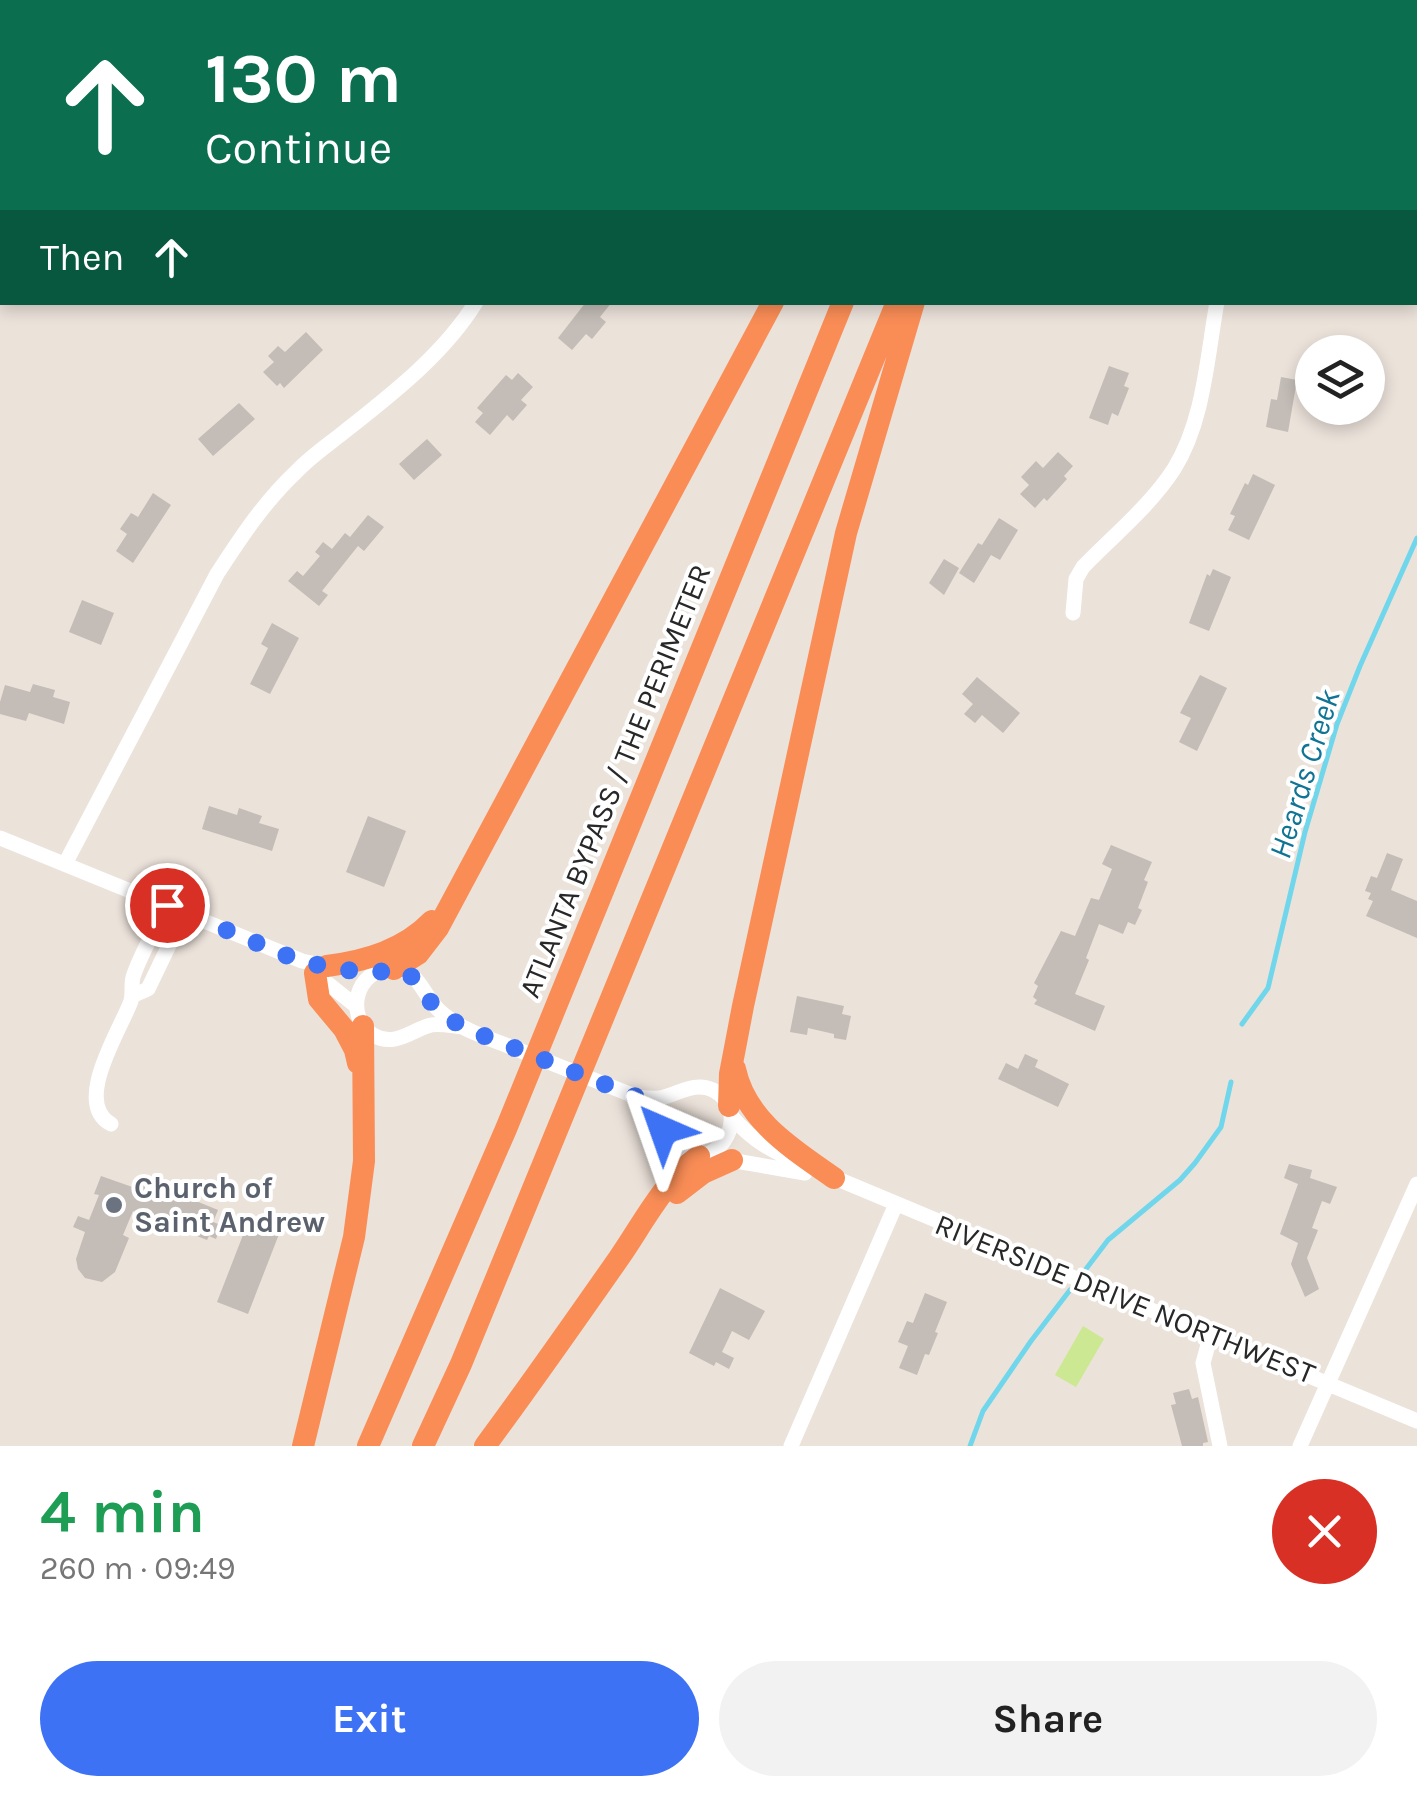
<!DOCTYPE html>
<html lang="en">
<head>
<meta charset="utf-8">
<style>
	body { margin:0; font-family:Karla,sans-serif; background:#f2f2f2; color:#222; height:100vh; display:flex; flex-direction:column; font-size:38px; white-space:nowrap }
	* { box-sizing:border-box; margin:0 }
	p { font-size:32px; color:#767676 }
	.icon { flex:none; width:55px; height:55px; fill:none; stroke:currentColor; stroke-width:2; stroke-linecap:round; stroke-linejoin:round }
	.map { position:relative; height:1446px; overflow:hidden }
	.drawer { display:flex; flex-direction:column; background:#fff; flex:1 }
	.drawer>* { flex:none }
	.top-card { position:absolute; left:0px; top:0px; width:1418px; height:305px; box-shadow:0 5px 15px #0003; background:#0b6e4f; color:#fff; overflow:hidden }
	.tools { position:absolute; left:1295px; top:335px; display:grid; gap:20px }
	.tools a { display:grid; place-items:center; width:90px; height:90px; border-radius:50%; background:#fff; box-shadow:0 5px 15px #0003; font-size:50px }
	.pin { position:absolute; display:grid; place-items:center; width:85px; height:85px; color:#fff; margin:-42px; border:5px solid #fff; border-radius:50%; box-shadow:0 2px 10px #0007 }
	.me { position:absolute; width:110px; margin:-55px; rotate:317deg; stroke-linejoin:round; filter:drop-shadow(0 0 8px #0008) }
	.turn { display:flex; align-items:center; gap:35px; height:210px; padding:0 40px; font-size:45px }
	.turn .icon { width:130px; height:130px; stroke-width:2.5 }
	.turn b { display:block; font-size:70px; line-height:85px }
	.then { display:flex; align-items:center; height:95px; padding:0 40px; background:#0003; gap:20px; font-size:38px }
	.round { display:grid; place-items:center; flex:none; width:105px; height:105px; border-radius:52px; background:#f2f2f2 }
	.head { display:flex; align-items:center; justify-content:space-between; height:170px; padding:0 40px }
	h1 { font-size:60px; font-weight:700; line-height:75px; color:#1e9e55 }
	.cta { display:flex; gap:20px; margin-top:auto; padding:20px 40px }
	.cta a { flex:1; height:115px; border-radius:60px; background:#3d72f5; color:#fff; font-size:40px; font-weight:700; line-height:115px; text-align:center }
	.cta a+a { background:#f2f2f2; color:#222 }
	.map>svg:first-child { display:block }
	.pitch { fill:#cce893 }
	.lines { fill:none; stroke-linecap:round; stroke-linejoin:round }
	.stream { stroke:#6fd6eb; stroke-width:5 }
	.building { fill:#c3bcb7 }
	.minor { stroke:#fff; stroke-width:15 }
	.highway { stroke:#fa8d56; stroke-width:22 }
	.route { stroke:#3d72f5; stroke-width:18; stroke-dasharray:0 32.4 }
	.worship-dot { fill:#6b7280; stroke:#fff; stroke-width:4 }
	.labels { text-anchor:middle; stroke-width:8; stroke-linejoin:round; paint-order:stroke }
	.street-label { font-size:30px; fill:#282828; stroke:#fff }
	.worship-label { font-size:30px; font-weight:bold; fill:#5b616d; stroke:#fff; text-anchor:start }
	.water-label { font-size:32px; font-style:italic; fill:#107495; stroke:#fff }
</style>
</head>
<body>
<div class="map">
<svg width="1417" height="1446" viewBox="0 0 1417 1446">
	<rect width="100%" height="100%" fill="#ebe2da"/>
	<path class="pitch" d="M1083,1326L1104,1339L1076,1387L1055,1375Z"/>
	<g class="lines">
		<path class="stream" d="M1242,1024L1268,988L1305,832L1337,724L1360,666L1417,538
			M1086,1269L1108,1240L1180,1180L1195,1163L1221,1127L1231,1082
			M970,1446L983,1411L1031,1341L1070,1290"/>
	</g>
	<path class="building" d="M586,302H612L600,317L606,322L592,339L586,334L572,350L558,338Z
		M306,332L323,350L284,388L280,383L277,386L263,372L274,362L268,356L278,346L285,352Z
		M1109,366L1129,373L1124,386L1129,388L1118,416L1112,413L1108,425L1089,418Z
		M518,373L533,387L521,400L527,405L513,421L507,415L490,435L475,422L483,413L477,408L506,375L512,380Z
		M1281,377L1297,380L1288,432L1266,427L1271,399L1277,400Z
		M239,403L255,419L213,456L198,439Z
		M427,439L442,455L414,480L399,464Z
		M1058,452L1073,466L1064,476L1067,479L1047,501L1044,498L1035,508L1020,494L1029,485L1021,477L1036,461L1043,468Z
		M1253,474L1275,485L1249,540L1228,530L1235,516L1230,514L1245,483L1248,485Z
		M153,493L171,505L133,563L116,551L127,534L120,529L131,513L138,517Z
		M368,515L384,527L364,551L358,546L322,591L328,595L319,606L288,581L297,571L303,576L320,556L315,552L323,542L332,549L345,533L350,537Z
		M999,518L1018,530L1000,560L991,555L974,583L959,573L978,543L982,545Z
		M944,559L959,568L944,595L929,583Z
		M1213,569L1231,577L1209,631L1189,623L1207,574L1210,576Z
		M82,600L114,613L101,645L69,632Z
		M272,623L299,638L270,694L250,684L268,648L261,644Z
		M1200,675L1227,688L1197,751L1179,742L1191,718L1180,713Z
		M977,677L1020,713L1003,733L982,715L975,723L964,714L973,704L962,694Z
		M33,684L55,690L53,697L70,702L64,724L29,713L26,721L0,714V702L5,685L30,692Z
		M209,806L237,815L239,808L262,816L259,823L279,829L272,851L202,829Z
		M368,816L406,831L384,887L346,872Z
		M1111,845L1152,862L1144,880L1148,882L1138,908L1142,910L1135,925L1128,922L1123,934L1099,924L1086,958L1089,960L1075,994L1105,1006L1095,1031L1034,1004L1037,1000L1033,997L1038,986L1034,983L1061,931L1075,936L1091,898L1099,900L1112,869L1102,864Z
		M1387,853L1403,859L1391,890L1417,901V938L1366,916L1373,901L1368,899L1371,893L1365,891L1371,876L1377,878Z
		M797,996L844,1006L842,1014L851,1016L846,1040L834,1038V1034L808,1028L807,1035L790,1032Z
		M1025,1054L1038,1060L1035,1067L1069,1084L1058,1107L998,1079L1006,1063L1018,1069Z
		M1289,1164L1312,1170L1310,1178L1337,1187L1330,1204L1322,1201L1312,1228L1318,1230L1307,1258L1319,1289L1305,1297L1291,1264L1298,1243L1280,1234L1298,1184L1284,1178Z
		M101,1176L138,1189L142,1179L218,1210L213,1222L221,1225L216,1239L209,1236L207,1240L133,1211L123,1235L129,1238L115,1272L102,1282L85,1278L78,1269L76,1259L85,1232L73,1227L78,1216L89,1220L99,1195L94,1194Z
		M250,1217L281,1229L248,1314L217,1302Z
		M720,1288L765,1311L749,1340L732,1331L722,1352L734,1358L729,1369L716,1362L714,1366L689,1353Z
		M925,1293L947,1302L935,1332L938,1333L929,1355L925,1354L917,1375L899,1368L908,1346L898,1342L907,1321L913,1323Z
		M1189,1389L1192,1399L1198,1397L1208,1442L1203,1443V1446H1182L1171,1405L1176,1404L1173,1393Z"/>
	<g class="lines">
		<path class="minor" d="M1405,0V2
			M1415,35L1417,40
			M1073,613L1076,579L1083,567C1113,536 1150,506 1174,469C1204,421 1207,357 1217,302
			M0,838L302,961L326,966
			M65,864L217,574C241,537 264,502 297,471C311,456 329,444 344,432C392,394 444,354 476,302
			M316,974L356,1006
			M132,996L148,989L185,912
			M462,1027C452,1026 440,1023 431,1025C411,1030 395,1048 373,1035C344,1016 356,969 391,969C417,968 421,990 435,1006C441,1014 451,1020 459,1025C476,1035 497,1041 516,1049C556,1065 596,1081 637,1097C645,1098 652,1099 660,1098C678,1094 695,1081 713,1090C753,1111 720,1173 681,1151C666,1143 663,1126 654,1114C649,1107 643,1102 637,1097
			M732,1117C754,1142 772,1151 802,1164
			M111,1124C72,1103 121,1029 131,1001C133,993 131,985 133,977C141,953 156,928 167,905
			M724,1159L805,1173
			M828,1175L1417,1421
			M1211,1334L1203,1363L1220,1446
			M791,1446L896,1204
			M1300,1446L1417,1184"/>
		<path class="highway" d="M925,2L926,0
			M966,2L967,0
			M1021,2L1022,0
			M327,966C366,961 404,950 432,921
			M394,969L418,954L438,928L773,302
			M315,973L319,999L344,1029L355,1050L358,1063
			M735,1069C746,1121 793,1149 834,1178
			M729,1106L730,1074L743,1006L846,533L914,302
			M677,1193L703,1173L732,1160
			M303,1446L354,1237L364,1161L363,1026
			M368,1446L506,1129L843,302
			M423,1446L461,1364L897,302
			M485,1446C531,1384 575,1321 619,1258C644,1222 663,1182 699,1156"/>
	</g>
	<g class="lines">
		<path class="route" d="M167,905L302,962L359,972L374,973L394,969L404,971L419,982L432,1004L441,1012L462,1027L637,1097L654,1114L663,1130"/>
	</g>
	<circle class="worship-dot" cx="114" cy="1205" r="10"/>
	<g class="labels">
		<g class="street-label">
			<text transform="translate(615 781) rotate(-68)" y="10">ATLANTA BYPASS / THE PERIMETER</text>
			<text transform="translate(1125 1299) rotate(22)" y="10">RIVERSIDE DRIVE NORTHWEST</text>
		</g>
		<g class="worship-label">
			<text x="134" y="1198">Church of<tspan x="134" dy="34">Saint Andrew</tspan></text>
		</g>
		<g class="water-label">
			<text transform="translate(1304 774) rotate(-73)" y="11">Heards Creek</text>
		</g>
	</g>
</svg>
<div class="tools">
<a><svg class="icon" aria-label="layers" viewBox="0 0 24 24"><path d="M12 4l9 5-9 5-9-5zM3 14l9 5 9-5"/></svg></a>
</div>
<div class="pin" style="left:167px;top:905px;background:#d93025"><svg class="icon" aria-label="arrive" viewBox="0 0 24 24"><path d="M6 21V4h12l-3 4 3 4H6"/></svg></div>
<svg class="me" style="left:663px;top:1130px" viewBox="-20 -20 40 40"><path d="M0-17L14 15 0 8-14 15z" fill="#3d72f5" stroke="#fff" stroke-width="4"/></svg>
<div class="top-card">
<div class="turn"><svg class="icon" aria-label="ahead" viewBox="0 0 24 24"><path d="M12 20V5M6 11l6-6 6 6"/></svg><div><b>130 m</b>Continue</div></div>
<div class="then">Then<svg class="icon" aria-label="ahead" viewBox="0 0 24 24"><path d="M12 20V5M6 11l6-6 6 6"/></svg></div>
</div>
</div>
<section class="drawer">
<div class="head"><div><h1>4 min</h1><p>260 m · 09:49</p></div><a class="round" style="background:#d93025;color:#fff"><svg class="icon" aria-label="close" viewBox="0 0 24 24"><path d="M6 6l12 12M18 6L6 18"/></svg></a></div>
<div class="cta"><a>Exit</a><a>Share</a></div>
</section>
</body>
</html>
